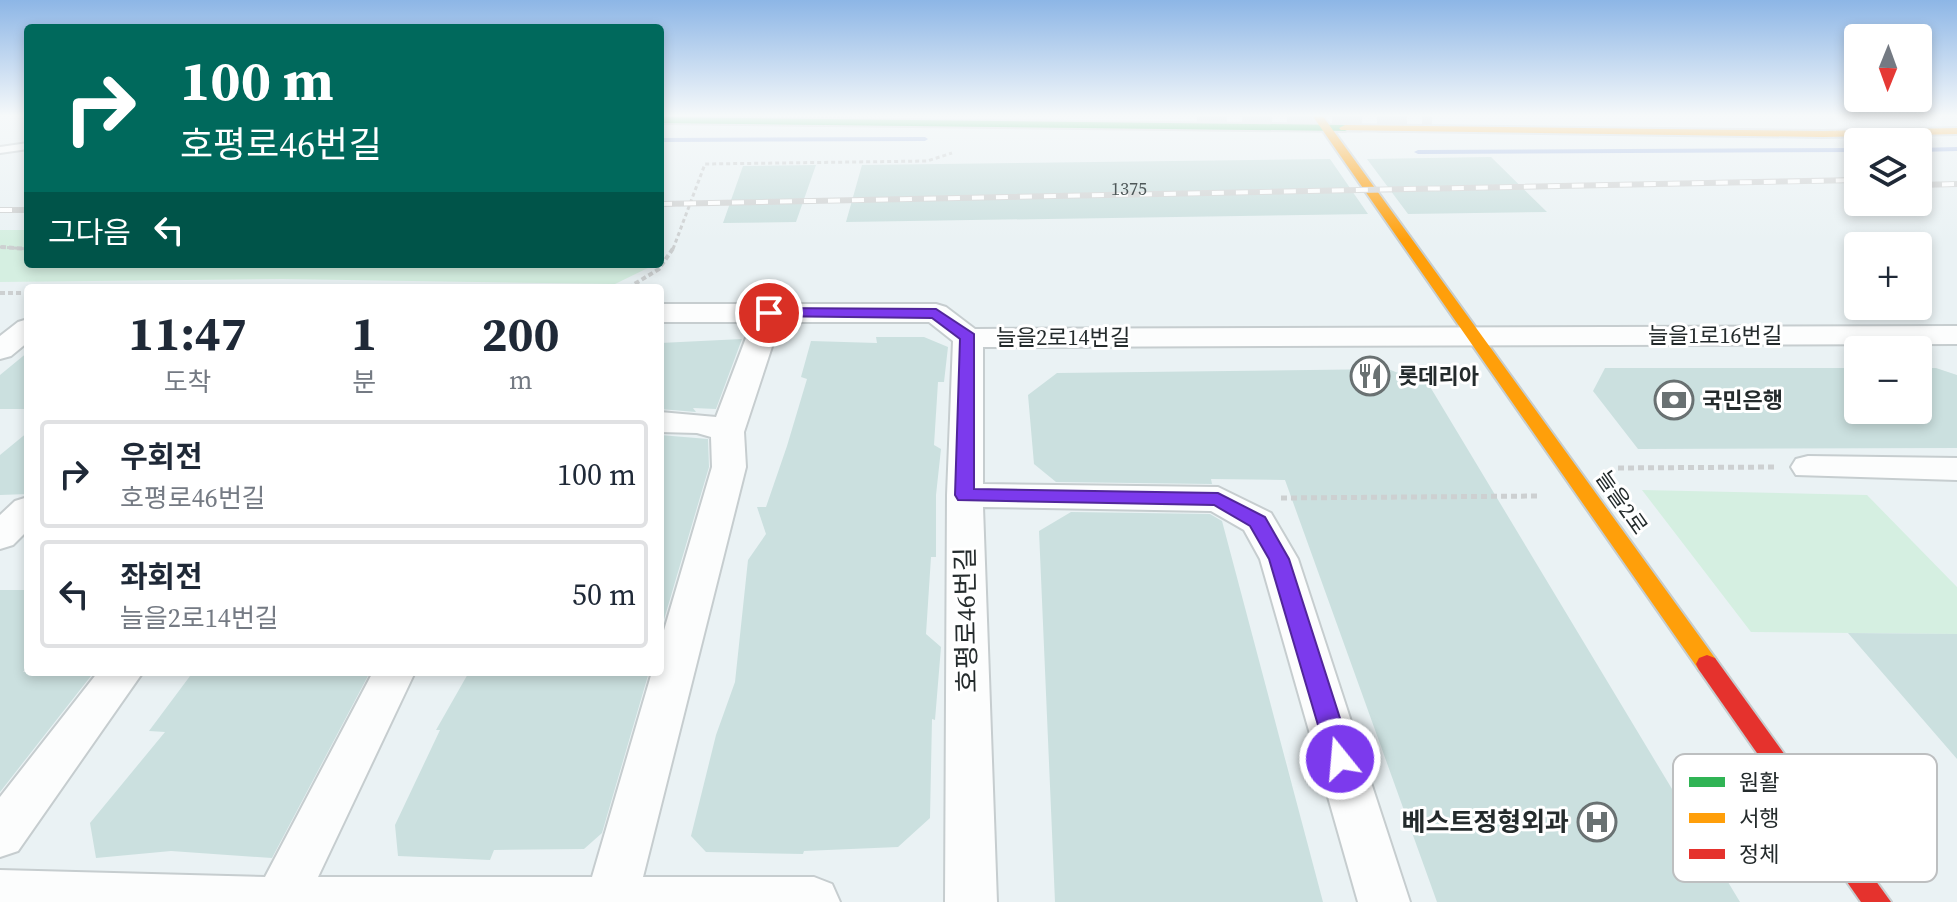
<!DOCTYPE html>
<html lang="ko">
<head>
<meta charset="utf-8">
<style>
	body { margin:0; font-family:"Source Serif 4","Noto Sans KR",serif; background:#f2f2f3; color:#1f2937; height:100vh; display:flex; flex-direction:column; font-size:30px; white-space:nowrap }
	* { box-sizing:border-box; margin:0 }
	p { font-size:26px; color:#747a83 }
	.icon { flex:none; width:44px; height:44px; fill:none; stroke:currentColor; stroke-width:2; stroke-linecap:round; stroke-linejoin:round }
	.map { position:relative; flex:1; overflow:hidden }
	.details { position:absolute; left:24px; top:284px; width:640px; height:392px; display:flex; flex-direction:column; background:#fff; border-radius:8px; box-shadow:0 4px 12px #0003 }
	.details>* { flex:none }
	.banner { position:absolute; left:24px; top:24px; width:640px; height:244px; border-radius:8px; box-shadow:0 4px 12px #0003; background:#00695c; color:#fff; overflow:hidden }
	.needle { width:52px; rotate:181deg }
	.fabs { position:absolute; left:1844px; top:24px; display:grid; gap:16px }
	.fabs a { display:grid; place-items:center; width:88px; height:88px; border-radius:8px; background:#fff; box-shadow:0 4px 12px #0003; font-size:40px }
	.pin { position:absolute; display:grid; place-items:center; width:68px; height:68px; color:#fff; margin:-34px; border:4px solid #fff; border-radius:50%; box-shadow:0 2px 8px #0007 }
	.me { position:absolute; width:88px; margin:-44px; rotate:343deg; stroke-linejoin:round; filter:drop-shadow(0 0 6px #0008) }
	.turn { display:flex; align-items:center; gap:28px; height:168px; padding:0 24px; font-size:36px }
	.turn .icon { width:104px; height:104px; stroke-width:2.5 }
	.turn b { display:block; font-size:56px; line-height:68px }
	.then { display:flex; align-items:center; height:76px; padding:0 24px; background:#0003; gap:16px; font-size:30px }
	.eta { display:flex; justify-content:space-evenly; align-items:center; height:136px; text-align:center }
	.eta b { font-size:48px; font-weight:700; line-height:56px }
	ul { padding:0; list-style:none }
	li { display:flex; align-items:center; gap:24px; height:108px; margin:0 16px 12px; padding:0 8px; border:4px solid #e0e1e3; border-radius:8px }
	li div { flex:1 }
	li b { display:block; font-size:30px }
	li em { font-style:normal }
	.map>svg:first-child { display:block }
	.green { fill:#d5efe1 }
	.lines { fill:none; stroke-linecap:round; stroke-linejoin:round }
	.stream { fill:#a6bae4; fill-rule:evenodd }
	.building { fill:#cbe0df }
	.secondary-tunnel { stroke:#c2cacc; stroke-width:30; stroke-dasharray:30 15; stroke-linecap:butt }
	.lane-casing { stroke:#c6cdcf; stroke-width:4 }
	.street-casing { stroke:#c6cdcf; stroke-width:4 }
	.fast-casing { stroke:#c6cdcf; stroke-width:4 }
	.slow-casing { stroke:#c6cdcf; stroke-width:4 }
	.jam-casing { stroke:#c6cdcf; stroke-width:4 }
	.path-far2 { stroke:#cdd0d1; stroke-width:3; stroke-dasharray:4 3; stroke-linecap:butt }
	.path-far1 { stroke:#cdd0d1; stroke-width:4; stroke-dasharray:5 3; stroke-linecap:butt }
	.path { stroke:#cdd0d1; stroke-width:5; stroke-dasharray:6 4; stroke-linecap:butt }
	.lane { fill:#fcfdfd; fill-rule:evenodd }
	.street { fill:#fcfdfd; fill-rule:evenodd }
	.fast { fill:#30b455; fill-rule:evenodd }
	.slow { fill:#ff9f0a; fill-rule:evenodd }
	.jam { fill:#e5322d; fill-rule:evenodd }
	.rail-casing { stroke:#d0d2d2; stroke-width:6 }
	.rail { stroke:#fff; stroke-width:4; stroke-dasharray:12; stroke-linecap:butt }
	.route { fill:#7c3aed; stroke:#51269a; stroke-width:2 }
	.labels { text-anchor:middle; stroke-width:6; stroke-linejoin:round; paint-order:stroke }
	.number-label { font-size:18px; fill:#4e5859 }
	.street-label { font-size:22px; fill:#242b2c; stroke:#fff }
	.poi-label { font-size:22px; font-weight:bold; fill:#242b2c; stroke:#fff; text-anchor:start }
	.near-street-label { font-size:26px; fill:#242b2c; stroke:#fff }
	.near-poi-label { font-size:26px; font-weight:bold; fill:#242b2c; stroke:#fff; text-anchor:end }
	.key { fill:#fff; stroke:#bdbfc0; stroke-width:2 }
	.key-label { font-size:22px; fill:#242b2c }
</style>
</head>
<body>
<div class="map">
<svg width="1957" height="902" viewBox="0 0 1957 902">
	<rect width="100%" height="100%" fill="#eaf2f4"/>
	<path class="green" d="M0,230H28V264H656L615,284L282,279L0,282Z
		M1642,490L1867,495L1957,587V634L1751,632Z"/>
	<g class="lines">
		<path class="stream" d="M660,138L925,137L928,139L925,141L660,142Z
			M1957,147V151L1918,152V148Z
			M1858,148V152L1418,154L1414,152L1418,150Z"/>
	</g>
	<path class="building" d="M1491,157L1547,212L1408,214L1367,159Z
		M1330,159L1368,214L846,222L862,165Z
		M816,165L796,222L723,223L743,166Z
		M876,337H924L948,347L944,382H938L934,445L941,449L936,495V557H931L926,634L941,647L935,720L932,719L930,818L898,847L804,851L803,854L706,852L691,836L716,735L735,682L748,560L766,534L757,507H766L787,446L807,379L801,377L811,341L877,343Z
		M742,339L716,409L693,408L696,412L660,409V343Z
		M28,352V409H0V375Z
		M1605,368H1858V410H1918V368H1936L1957,375V448L1638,449L1593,391Z
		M1388,369L1429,385L1740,902H1437L1285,480L1211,479L1212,484L1056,482L1034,464L1028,395L1057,373Z
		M28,432V494L0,495V455Z
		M660,435L708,439L709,467L660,633Z
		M1071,512L1210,514L1222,521L1323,902H1055L1039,531Z
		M0,590H28V666L23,672H94L0,792Z
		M1848,633L1957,634V759Z
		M193,672H370L272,858L171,851L96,858L90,823L165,732L149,731Z
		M469,672H649L602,833L584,849L494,850L490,860L398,856L395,825L440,730H436Z"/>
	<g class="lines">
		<path class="secondary-tunnel" d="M1197,116L1432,118"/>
		<g class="lane-casing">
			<path id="lane" d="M28,143V149L0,153V147Z"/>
		</g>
		<g class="street-casing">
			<path id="street" d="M660,304H936L946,307L975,329L1957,326V344L983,347V484L1218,487L1271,513L1298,559L1410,902H1358L1260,559L1244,530L1211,511L983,507L997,902H945L947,495L953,341L929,322H780L744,432L746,467L643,877H814L832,884L840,902H0V870L265,877L373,672H415L318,877H592L652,672H660V644L712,467L711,437L697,433L660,432V412L716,417L752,322H660Z
				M28,319V342L11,356L0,359V336L18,322Z
				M1808,456L1957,458V480L1796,475L1791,467L1796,459Z
				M28,497V530L13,545L0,549V515L15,501Z
				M98,672H143L18,851L0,857V797Z"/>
		</g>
		<g class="fast-casing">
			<path id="fast" d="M660,117L1345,125L1351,128L1345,131L660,123Z"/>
		</g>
		<g class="slow-casing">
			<path id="slow" d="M1312,115H1322L1715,658L1718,664L1715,670L1707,673L1699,670Z
				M1345,125L1823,131L1957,128V134L1823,137L1341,130L1339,128Z"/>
		</g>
		<g class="jam-casing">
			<path id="jam" d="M1707,655L1715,658L1891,902H1861L1699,670L1696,664L1699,658Z"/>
		</g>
		<path class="path-far2" d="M0,247L28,249
			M673,249L705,164L927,161L952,153"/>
		<path class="path-far1" d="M1,247L28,249
			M379,264H430
			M628,288L659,269L674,247
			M0,293H28"/>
		<path class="path" d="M1618,468L1775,467
			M1281,498L1539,496"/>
		<use href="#lane" class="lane"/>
		<use href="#street" class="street"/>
		<use href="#fast" class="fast"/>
		<use href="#slow" class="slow"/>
		<use href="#jam" class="jam"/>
		<g class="rail-casing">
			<path id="rail" d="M1918,185L1957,184
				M660,204L1858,180
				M0,210H28"/>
		</g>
		<use href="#rail" class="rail"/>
	</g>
	<linearGradient id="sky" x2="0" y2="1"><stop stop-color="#8db6e6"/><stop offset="0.48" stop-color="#f6f9fa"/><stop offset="1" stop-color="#f6f9fa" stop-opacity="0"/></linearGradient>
	<rect width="1957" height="241" fill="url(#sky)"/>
	<path class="route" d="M769,308L936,309L974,334V489L1218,493L1265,517L1289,559L1353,759L1349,766L1340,769L1331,766L1328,759L1269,559L1250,526L1214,505L958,500L955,495L960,339L932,318L763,316L761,313Z"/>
	<defs>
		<g id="restaurant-ring" transform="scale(2)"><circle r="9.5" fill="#fff" stroke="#697172" stroke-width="1.5"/><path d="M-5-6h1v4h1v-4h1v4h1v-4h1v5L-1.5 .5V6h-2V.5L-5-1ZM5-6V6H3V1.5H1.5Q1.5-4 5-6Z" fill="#697172"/></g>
		<g id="bank-ring" transform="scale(2)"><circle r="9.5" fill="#fff" stroke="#697172" stroke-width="1.5"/><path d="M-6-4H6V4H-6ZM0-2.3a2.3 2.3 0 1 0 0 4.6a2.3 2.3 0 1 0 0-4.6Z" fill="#697172"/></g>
		<g id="hospital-ring" transform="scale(2)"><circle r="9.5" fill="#fff" stroke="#697172" stroke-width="1.5"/><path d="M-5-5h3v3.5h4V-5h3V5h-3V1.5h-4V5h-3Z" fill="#697172"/></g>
	</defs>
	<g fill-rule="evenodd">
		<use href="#restaurant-ring" x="1370" y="376"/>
		<use href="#bank-ring" x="1674" y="400"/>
		<use href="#hospital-ring" x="1597" y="822"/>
	</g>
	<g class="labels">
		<g class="number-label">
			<text x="1129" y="195">1375</text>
		</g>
		<g class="street-label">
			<text x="1715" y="343">늘을1로16번길</text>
			<text x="1063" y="345">늘을2로14번길</text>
			<text transform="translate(1622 502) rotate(55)" y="8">늘을2로</text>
		</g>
		<g class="poi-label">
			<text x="1398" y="384">롯데리아</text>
			<text x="1702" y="408">국민은행</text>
		</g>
		<g class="near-street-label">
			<text transform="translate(966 620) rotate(-91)" y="9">호평로46번길</text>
		</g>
		<g class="near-poi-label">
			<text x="1569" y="831">베스트정형외과</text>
		</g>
	</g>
	<rect x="1673" y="754" width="264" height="128" rx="12" class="key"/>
	<rect x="1689" y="777" width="36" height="10" fill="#30b455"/>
	<rect x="1689" y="813" width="36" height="10" fill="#ff9f0a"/>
	<rect x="1689" y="849" width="36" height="10" fill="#e5322d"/>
	<g class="key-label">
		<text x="1739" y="790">원활</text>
		<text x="1739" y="826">서행</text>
		<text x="1739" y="862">정체</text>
	</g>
</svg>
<div class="fabs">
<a><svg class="needle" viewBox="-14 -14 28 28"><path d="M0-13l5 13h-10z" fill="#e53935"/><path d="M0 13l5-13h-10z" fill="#747a83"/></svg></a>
<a><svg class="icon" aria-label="layers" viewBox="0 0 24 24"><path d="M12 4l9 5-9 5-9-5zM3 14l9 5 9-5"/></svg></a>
<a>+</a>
<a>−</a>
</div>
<div class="pin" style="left:769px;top:313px;background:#d93025"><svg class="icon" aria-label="arrive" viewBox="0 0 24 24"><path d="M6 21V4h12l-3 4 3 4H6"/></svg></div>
<svg class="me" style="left:1340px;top:759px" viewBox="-20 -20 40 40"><circle r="17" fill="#7c3aed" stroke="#fff" stroke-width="3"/><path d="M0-11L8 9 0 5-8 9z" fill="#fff"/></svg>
<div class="banner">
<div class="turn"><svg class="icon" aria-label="right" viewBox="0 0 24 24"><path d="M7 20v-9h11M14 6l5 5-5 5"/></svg><div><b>100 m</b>호평로46번길</div></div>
<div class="then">그다음<svg class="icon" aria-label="left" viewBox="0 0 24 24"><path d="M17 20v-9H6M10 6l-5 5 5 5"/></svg></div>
</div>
<section class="details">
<div class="eta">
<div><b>11:47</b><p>도착</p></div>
<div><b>1</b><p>분</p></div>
<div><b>200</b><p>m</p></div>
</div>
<ul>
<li><svg class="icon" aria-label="right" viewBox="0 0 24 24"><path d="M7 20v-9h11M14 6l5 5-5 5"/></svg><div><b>우회전</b><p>호평로46번길</p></div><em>100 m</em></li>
<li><svg class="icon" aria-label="left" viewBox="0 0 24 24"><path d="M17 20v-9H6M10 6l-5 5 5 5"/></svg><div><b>좌회전</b><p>늘을2로14번길</p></div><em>50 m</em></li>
</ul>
</section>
</div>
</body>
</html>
